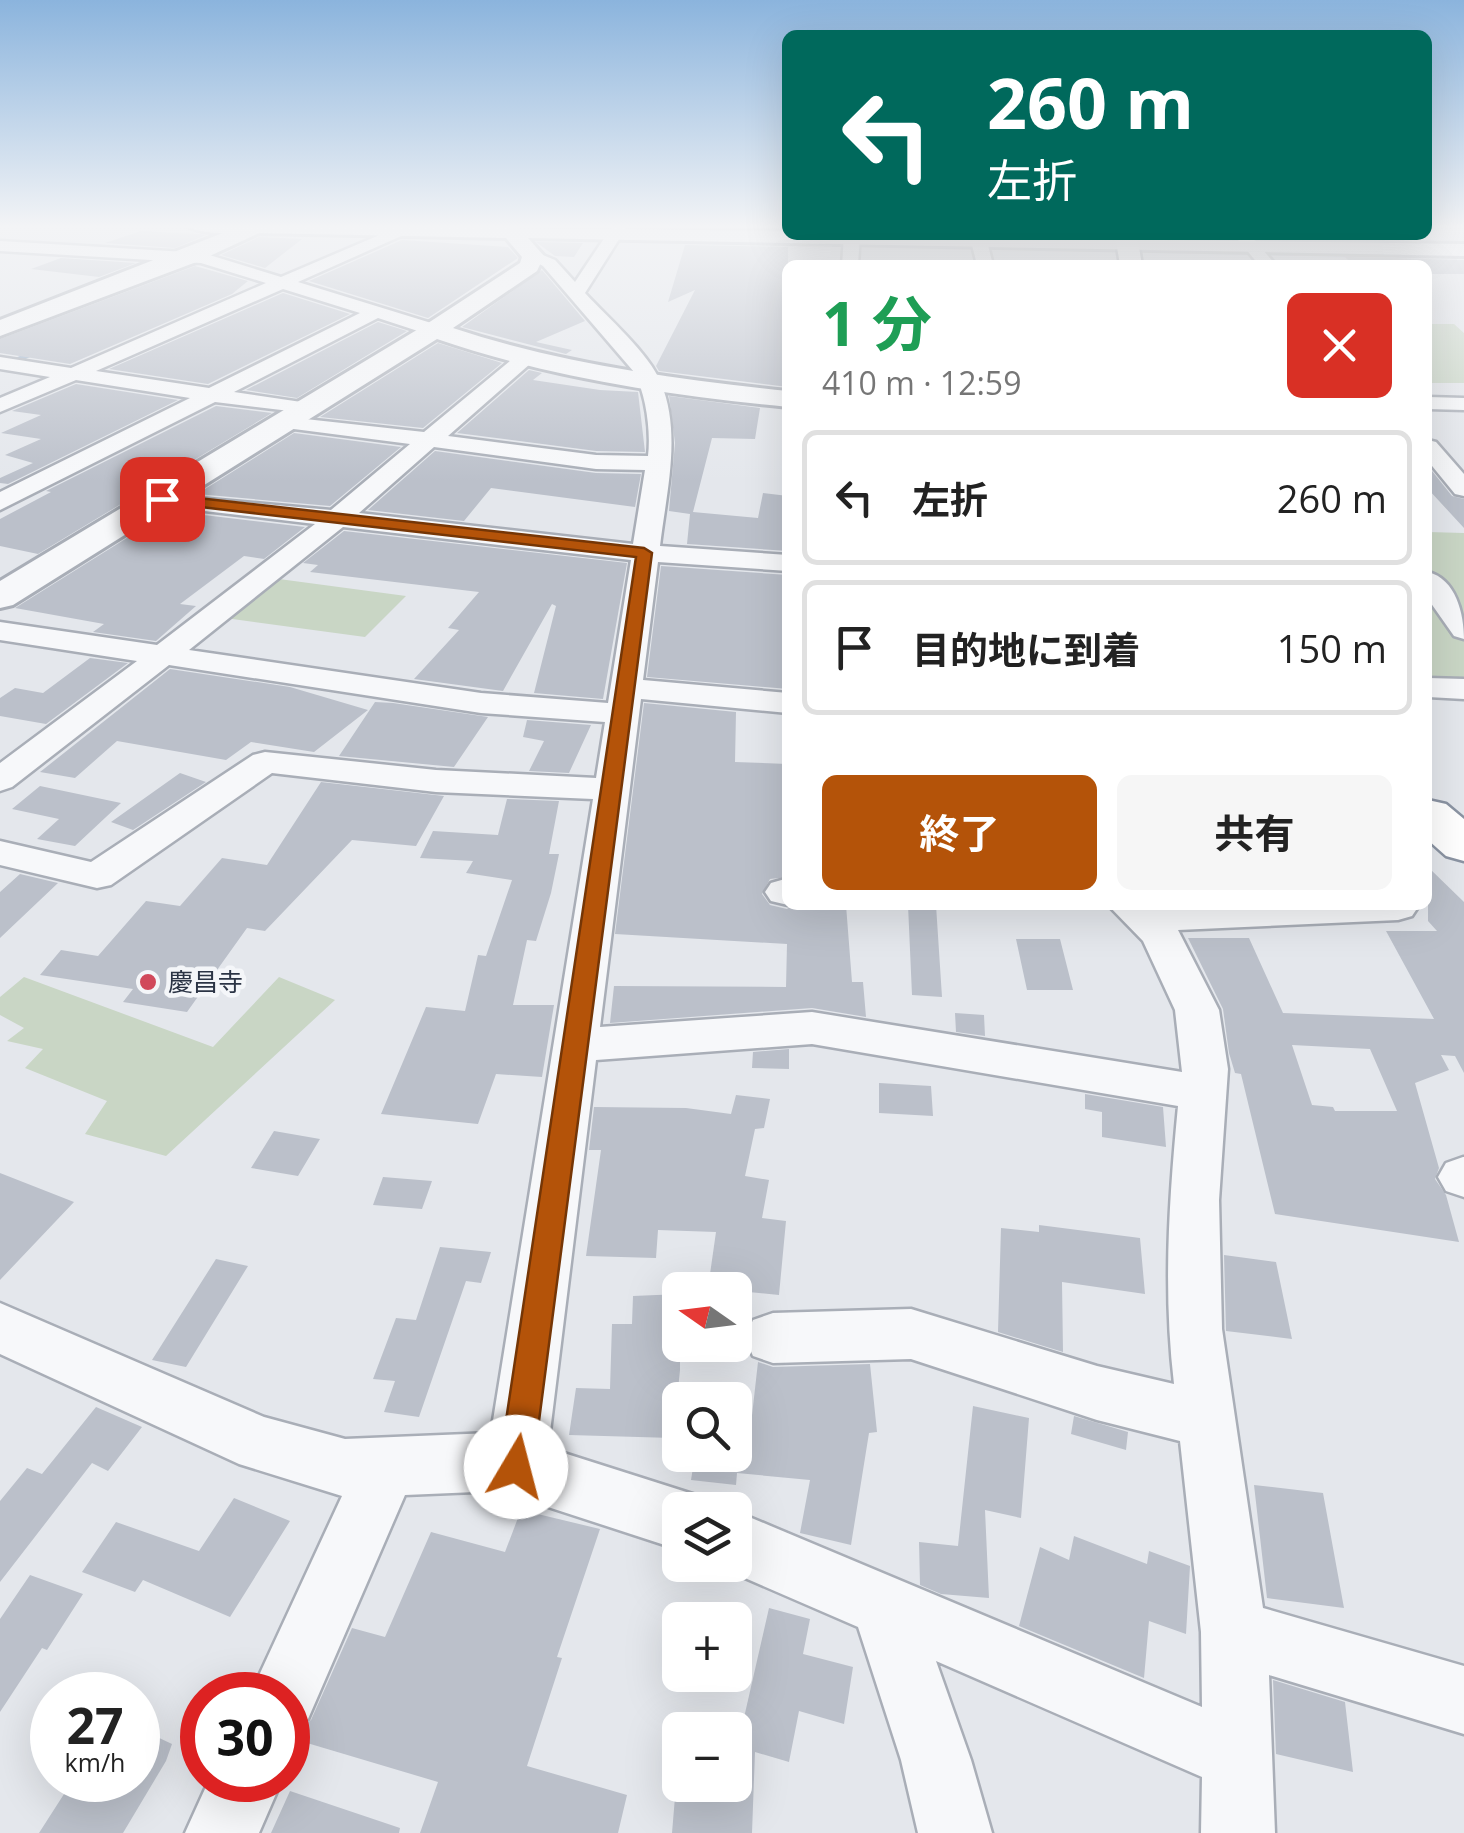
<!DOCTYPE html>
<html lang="ja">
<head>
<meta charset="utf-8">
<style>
	body { margin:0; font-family:"Open Sans","Noto Sans JP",sans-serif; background:#f6f6f6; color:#222; height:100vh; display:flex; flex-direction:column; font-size:38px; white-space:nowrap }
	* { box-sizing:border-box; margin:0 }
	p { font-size:32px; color:#767676 }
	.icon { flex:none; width:55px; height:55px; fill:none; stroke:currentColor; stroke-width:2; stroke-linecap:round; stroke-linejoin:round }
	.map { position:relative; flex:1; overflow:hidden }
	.details { position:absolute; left:782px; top:260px; width:650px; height:650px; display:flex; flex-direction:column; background:#fff; border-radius:15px; box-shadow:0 10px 40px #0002 }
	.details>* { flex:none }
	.top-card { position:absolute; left:782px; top:30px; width:650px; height:210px; border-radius:15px; box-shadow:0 10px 40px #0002; background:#00695c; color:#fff; overflow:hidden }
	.needle { width:65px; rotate:284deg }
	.fabs { position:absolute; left:662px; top:1272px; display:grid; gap:20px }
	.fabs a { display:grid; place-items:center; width:90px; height:90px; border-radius:15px; background:#fff; box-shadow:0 10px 40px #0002; font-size:50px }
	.speed { position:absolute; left:30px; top:1672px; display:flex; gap:20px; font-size:50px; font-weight:700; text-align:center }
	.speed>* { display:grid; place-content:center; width:130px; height:130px; border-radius:50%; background:#fff; box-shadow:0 10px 40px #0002; line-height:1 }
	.speed small { font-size:25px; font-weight:400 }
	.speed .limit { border:15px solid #d22; background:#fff; color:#111 }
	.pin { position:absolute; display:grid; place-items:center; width:85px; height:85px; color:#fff; margin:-42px; border-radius:20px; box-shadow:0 5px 15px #0006 }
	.me { position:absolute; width:110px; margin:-55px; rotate:8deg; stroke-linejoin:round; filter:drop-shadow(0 0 8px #0008) }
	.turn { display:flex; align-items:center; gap:35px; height:210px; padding:0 40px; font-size:45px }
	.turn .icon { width:130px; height:130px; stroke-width:2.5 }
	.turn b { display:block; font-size:70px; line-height:85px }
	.round { display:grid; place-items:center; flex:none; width:105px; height:105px; border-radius:15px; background:#f6f6f6 }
	.overview { display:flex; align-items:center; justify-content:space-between; height:170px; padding:0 40px }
	h1 { font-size:60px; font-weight:700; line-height:75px; color:#1e9e55 }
	.button { display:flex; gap:20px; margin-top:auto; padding:20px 40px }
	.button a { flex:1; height:115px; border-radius:15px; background:#b45309; color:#fff; font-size:40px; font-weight:700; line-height:115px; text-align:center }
	.button a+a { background:#f6f6f6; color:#222 }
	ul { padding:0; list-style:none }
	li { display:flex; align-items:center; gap:30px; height:135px; margin:0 20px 15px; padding:0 20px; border:5px solid #e0e0e0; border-radius:15px }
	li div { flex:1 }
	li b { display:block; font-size:38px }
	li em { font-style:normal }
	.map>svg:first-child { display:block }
	.green { fill:#c9d6c5 }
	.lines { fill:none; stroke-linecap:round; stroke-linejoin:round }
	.stream { stroke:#9fb4cc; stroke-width:5 }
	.building { fill:#bbc0ca; fill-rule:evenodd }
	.minor-casing { stroke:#a9aeb7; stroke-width:5 }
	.tertiary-casing { stroke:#a9aeb7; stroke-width:6 }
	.secondary-casing { stroke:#a9aeb7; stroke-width:5 }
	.trunk-casing { stroke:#8b94a3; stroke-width:5 }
	.minor { fill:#f7f8fa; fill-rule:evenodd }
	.tertiary { fill:#f7f8fa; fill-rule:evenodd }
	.secondary { fill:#fff; fill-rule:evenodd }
	.trunk { fill:#fff; fill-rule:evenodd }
	.route { fill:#b45309; stroke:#753606; stroke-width:2.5 }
	.poi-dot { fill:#d1495b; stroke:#f4f6f9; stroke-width:4 }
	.labels { text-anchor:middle; stroke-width:9; stroke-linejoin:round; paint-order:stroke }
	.poi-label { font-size:25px; fill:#2b3445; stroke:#f4f6f9; text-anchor:start }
</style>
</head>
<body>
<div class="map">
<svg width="1464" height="1833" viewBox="0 0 1464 1833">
	<rect width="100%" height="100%" fill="#e4e7ec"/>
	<path class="green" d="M1428,324H1454L1464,333V383H1428Z
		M1428,532L1464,533V689L1428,688Z
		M264,577L406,596L365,637L218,617Z
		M24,977L213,1047L279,977L335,1000L166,1156L85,1134L107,1101L25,1068L43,1049L7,1041L24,1028L0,1015V997Z"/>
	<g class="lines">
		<path class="stream" d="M0,367L36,352"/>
	</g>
	<path class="building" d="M141,231L197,234L206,235L175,248L105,243Z
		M259,237L302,239L265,268L221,255Z
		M402,240L508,247L518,258L428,318L309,281Z
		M536,242L583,243L574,257L555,256Z
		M685,245L788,247V387L659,371L656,366L695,290L668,302Z
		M1345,257L1464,260V274H1428V265H1353Z
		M61,258L136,263L99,277L31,269Z
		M195,266L248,281L232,294L70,364L0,353V339Z
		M542,270L585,321L536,342L572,350L566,354L462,327Z
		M283,293L350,314L208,384L109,369Z
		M378,322L407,331L297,398L246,390Z
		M438,343L502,363L423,428L320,417Z
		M529,370L542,373L533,380L600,390L638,392L645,452L596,451L457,433Z
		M76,384L178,400L8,484L0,483V478L33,463L5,455L41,439L1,433L41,415L12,411Z
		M669,396L760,408L755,439L712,438L693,512L758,518L763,493L788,496V551L687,544L690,514L669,511L675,443Z
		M216,406L272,413L38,554L0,546V519L51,492L46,491Z
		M294,433L401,447L330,506L197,494Z
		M435,451L596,473L641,474L635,507L491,488L464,521L368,510Z
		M1428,466L1452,496L1464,499V528L1428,489Z
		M170,511L305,527L264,559L244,556L180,604L196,606L156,641L93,632L104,624L15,608Z
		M344,531L627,563L603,699L534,693L556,606L552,604L503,691L414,679L459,630L448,628L479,592L310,572L318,565L303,563Z
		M661,566L788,575V689L647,677Z
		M90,658L128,663L46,724L0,716V698L15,688L43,693Z
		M170,669L290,687L368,710L314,752L251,742L226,760L117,741L75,778L40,772Z
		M375,702L393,703L488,717L454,767L339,756Z
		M644,703L736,712L735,762L788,764V877L770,879L762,894L770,905L787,909L792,905H846L852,982H863L866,1017L812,1008L610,1023L614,986L786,987L787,944L615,934Z
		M527,720L591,725L569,773L529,771L544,741L523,737Z
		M180,773L206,782L133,830L111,822Z
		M321,782L444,796L416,846L352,840L265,931L247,928L187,1012L123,1002L133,989L40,975L61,950L98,956L146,901L180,906L222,858L267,865Z
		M40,786L121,803L75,846L37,839L59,819L12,809Z
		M507,799L559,801L549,854H559L551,893L536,941L527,940L513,1005H554L542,1077L496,1074L478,1124L381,1114L426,1007L465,1011L478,955L486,956L512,880L466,873L473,861L420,858L433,831L498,835Z
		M1428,867L1464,902V1073L1455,1056L1441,1055L1449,1070L1415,1083L1439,1168L1435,1179L1446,1195L1459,1242L1275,1214L1241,1074L1235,1073L1229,1053L1223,1009L1188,938H1249L1283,1013L1434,1019L1386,931H1437L1428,921ZM1292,1045L1370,1049L1397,1111H1335L1333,1107L1312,1105Z
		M20,874L58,883L0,938V892Z
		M908,905H936L942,997L912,995Z
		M1016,939H1060L1073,990H1027Z
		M955,1013L984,1015L985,1036L956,1032Z
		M789,1049V1069L752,1068L753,1052Z
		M879,1083L931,1086L933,1116L879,1113Z
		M1085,1094L1163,1107L1166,1147L1102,1137V1112L1085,1109Z
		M736,1095L770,1099L764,1128L755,1129L745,1176L769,1180L762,1218L786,1221L779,1295L708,1288L716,1232L658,1230L656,1258L586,1256L601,1150H589L594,1107L686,1108L731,1114Z
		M274,1131L320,1139L298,1176L251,1168Z
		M0,1173L74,1202L0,1280Z
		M383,1177L432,1181L422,1209L373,1205Z
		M1039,1225L1140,1238L1145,1294L1062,1282L1063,1352L998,1332L1001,1228L1039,1232Z
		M440,1247L491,1252L481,1283L466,1281L419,1417L384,1412L395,1381L373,1379L396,1318L416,1320Z
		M1224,1255L1276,1262L1292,1339L1226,1331Z
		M216,1259L248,1266L186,1367L152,1360Z
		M680,1294V1370L673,1438L569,1435L576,1388L610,1389L612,1324H632L633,1296Z
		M758,1362L773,1367L870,1364L877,1432L869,1433L851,1545L800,1533L810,1480L737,1473L736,1485L691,1480L695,1455H735V1432L750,1433Z
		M973,1406L1029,1418L1021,1518L985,1510L989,1598L941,1594L920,1585L919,1542L958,1546Z
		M96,1407L142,1427L108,1471L92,1463L0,1582V1501L27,1468L42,1474Z
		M1074,1416L1128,1432L1126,1450L1071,1434Z
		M1254,1485L1323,1493L1344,1608L1267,1598Z
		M234,1498L290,1521L230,1617L143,1580L135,1592L82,1572L116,1522L199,1551Z
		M521,1510L600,1529L557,1657L562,1658L527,1766L627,1795L618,1833H420L438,1782L297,1740L304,1725L311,1720L352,1628L385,1637L431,1532L505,1552Z
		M1074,1536L1147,1564L1149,1551L1190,1566L1186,1634L1149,1621L1144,1678L1019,1626L1040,1547L1069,1560Z
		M30,1575L83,1594L47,1650L42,1648L0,1712V1619Z
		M769,1608L810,1619L803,1654L853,1667L844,1724L799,1711L789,1762L755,1752L752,1833H672L676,1785H735V1757Z
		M1273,1680L1345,1702L1353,1772L1276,1754Z
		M138,1728L172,1744L166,1761L123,1833H39L73,1780H138Z
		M290,1791L400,1828L399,1833H271Z"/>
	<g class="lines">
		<g class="minor-casing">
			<path id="minor" d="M403,225L411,230L408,233L298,282L441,326V334H427L378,318L234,392L315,404L318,409L315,414L215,402L0,510V492L190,398L76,380L0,412V398L50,377L0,369V357L71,368L266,283L201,263L0,251V241L203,253L281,277ZM283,289L360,313L209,388L96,371Z
				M613,225H628L585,293C607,317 649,353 661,383C682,434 666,494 660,546L788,555V571L658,562L643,680L788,693V713L641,699L600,1027L812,1012L1182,1072L1175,1010L1143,941L1108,905L1418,907L1412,916L1398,920L1178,930L1219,1010L1228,1069L1219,1200L1222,1329L1263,1608L1464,1666V1734L1269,1675L1275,1833H1201L1202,1777L936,1661L971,1760L992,1833H918L901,1760L858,1627L715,1565H735V1511L1202,1707L1201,1632L1180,1441L1097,1420L911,1359L773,1363L753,1356L745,1338L753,1320L773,1313L911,1309L1097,1366L1174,1384C1163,1291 1169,1199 1178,1106L812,1044L596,1060L548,1448L702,1497L707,1510H680V1550L499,1491L405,1495L308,1719L288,1728V1695H250L342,1496L239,1464L0,1354V1303L264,1417L345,1439L491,1433L593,799L436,792L272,773L111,885L97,888L0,865V841L91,862L253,755L265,752L436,770L596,778L605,722L481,713L169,665L12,787L0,791V763L137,661L0,640V622L157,645L315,524L162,506L153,504L150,499L153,494L331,510L410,444L286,428L275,421L278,416L424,432L516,356L523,354L533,360L530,364L448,436L596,455L648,456C651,431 646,394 634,372L543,266L525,256L533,251L555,260L575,282ZM434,447L596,469L645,470L633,544L359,513ZM343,527L631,560L608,703L481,693L189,650Z
				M844,235H860L858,265H842Z
				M1234,235H1250L1276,265H1259Z
				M979,236L987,241L993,265H977L971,241Z
				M1428,397L1464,398V410L1428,409Z
				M1428,440L1436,442L1464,474V496L1455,494L1428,461Z
				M1428,572C1456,579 1464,614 1464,639L1454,636L1428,599Z
				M1428,678L1464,679V699L1428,697Z
				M785,879L788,905L771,901L765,892L771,883Z
				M1463,1157H1464V1197L1446,1191L1438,1177L1446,1163Z
				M209,1780H282L259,1833H185Z"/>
		</g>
		<g class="tertiary-casing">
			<path id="tertiary" d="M243,225L788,231V235L1464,244V256L528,238L544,256L537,271L453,328C562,364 674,379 788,391V407C668,395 551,378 437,339L13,605L0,608V581L425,325L520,263L522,257L506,238L259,233L199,261L0,336V320Z"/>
		</g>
		<g class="secondary-casing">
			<path id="secondary" d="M185,225H268C253,236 200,236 185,225Z"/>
		</g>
		<g class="trunk-casing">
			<path id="trunk" d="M1115,235H1137L1142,265H1120Z
				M1428,800L1446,804L1464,819V861L1446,856L1428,840Z"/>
		</g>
		<use href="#minor" class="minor"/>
		<use href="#tertiary" class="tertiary"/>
		<use href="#secondary" class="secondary"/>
		<use href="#trunk" class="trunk"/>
	</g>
	<linearGradient id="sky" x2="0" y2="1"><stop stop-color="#8bb4dd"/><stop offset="0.47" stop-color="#f3f4f6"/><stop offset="1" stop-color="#f3f4f6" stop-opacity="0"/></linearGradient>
	<rect width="1464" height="482" fill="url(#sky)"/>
	<path class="route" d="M162,494L644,548L652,553L533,1467L528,1479L516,1484L504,1479L499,1467L636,557L157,502V496Z"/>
	<circle class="poi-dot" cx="148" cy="982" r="10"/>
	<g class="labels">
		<g class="poi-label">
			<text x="168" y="991">慶昌寺</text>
		</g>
	</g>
</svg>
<div class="fabs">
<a><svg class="needle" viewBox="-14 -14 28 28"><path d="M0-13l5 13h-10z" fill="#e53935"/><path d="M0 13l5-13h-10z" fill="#767676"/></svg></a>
<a><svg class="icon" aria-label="search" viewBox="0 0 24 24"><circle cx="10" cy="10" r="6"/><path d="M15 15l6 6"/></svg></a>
<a><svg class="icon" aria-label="layers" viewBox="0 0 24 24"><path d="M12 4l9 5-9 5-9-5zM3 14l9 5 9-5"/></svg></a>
<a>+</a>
<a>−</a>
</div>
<div class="speed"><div>27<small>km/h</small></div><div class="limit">30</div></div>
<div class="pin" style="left:162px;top:499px;background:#d93025"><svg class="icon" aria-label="arrive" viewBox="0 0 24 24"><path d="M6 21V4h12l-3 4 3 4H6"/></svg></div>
<svg class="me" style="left:516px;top:1467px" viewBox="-20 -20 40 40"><circle r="19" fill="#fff"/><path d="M0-13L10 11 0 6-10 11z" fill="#b45309"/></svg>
<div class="top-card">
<div class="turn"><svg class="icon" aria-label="left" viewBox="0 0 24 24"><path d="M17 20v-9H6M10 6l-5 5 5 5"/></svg><div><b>260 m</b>左折</div></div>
</div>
<section class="details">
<div class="overview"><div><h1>1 分</h1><p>410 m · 12:59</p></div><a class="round" style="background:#d93025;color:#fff"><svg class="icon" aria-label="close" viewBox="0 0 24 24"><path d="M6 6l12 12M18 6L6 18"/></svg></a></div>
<ul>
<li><svg class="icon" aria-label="left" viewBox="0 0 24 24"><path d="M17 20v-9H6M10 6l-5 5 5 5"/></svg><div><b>左折</b></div><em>260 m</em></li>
<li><svg class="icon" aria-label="arrive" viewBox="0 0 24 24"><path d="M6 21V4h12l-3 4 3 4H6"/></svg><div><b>目的地に到着</b></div><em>150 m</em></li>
</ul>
<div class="button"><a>終了</a><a>共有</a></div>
</section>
</div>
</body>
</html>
